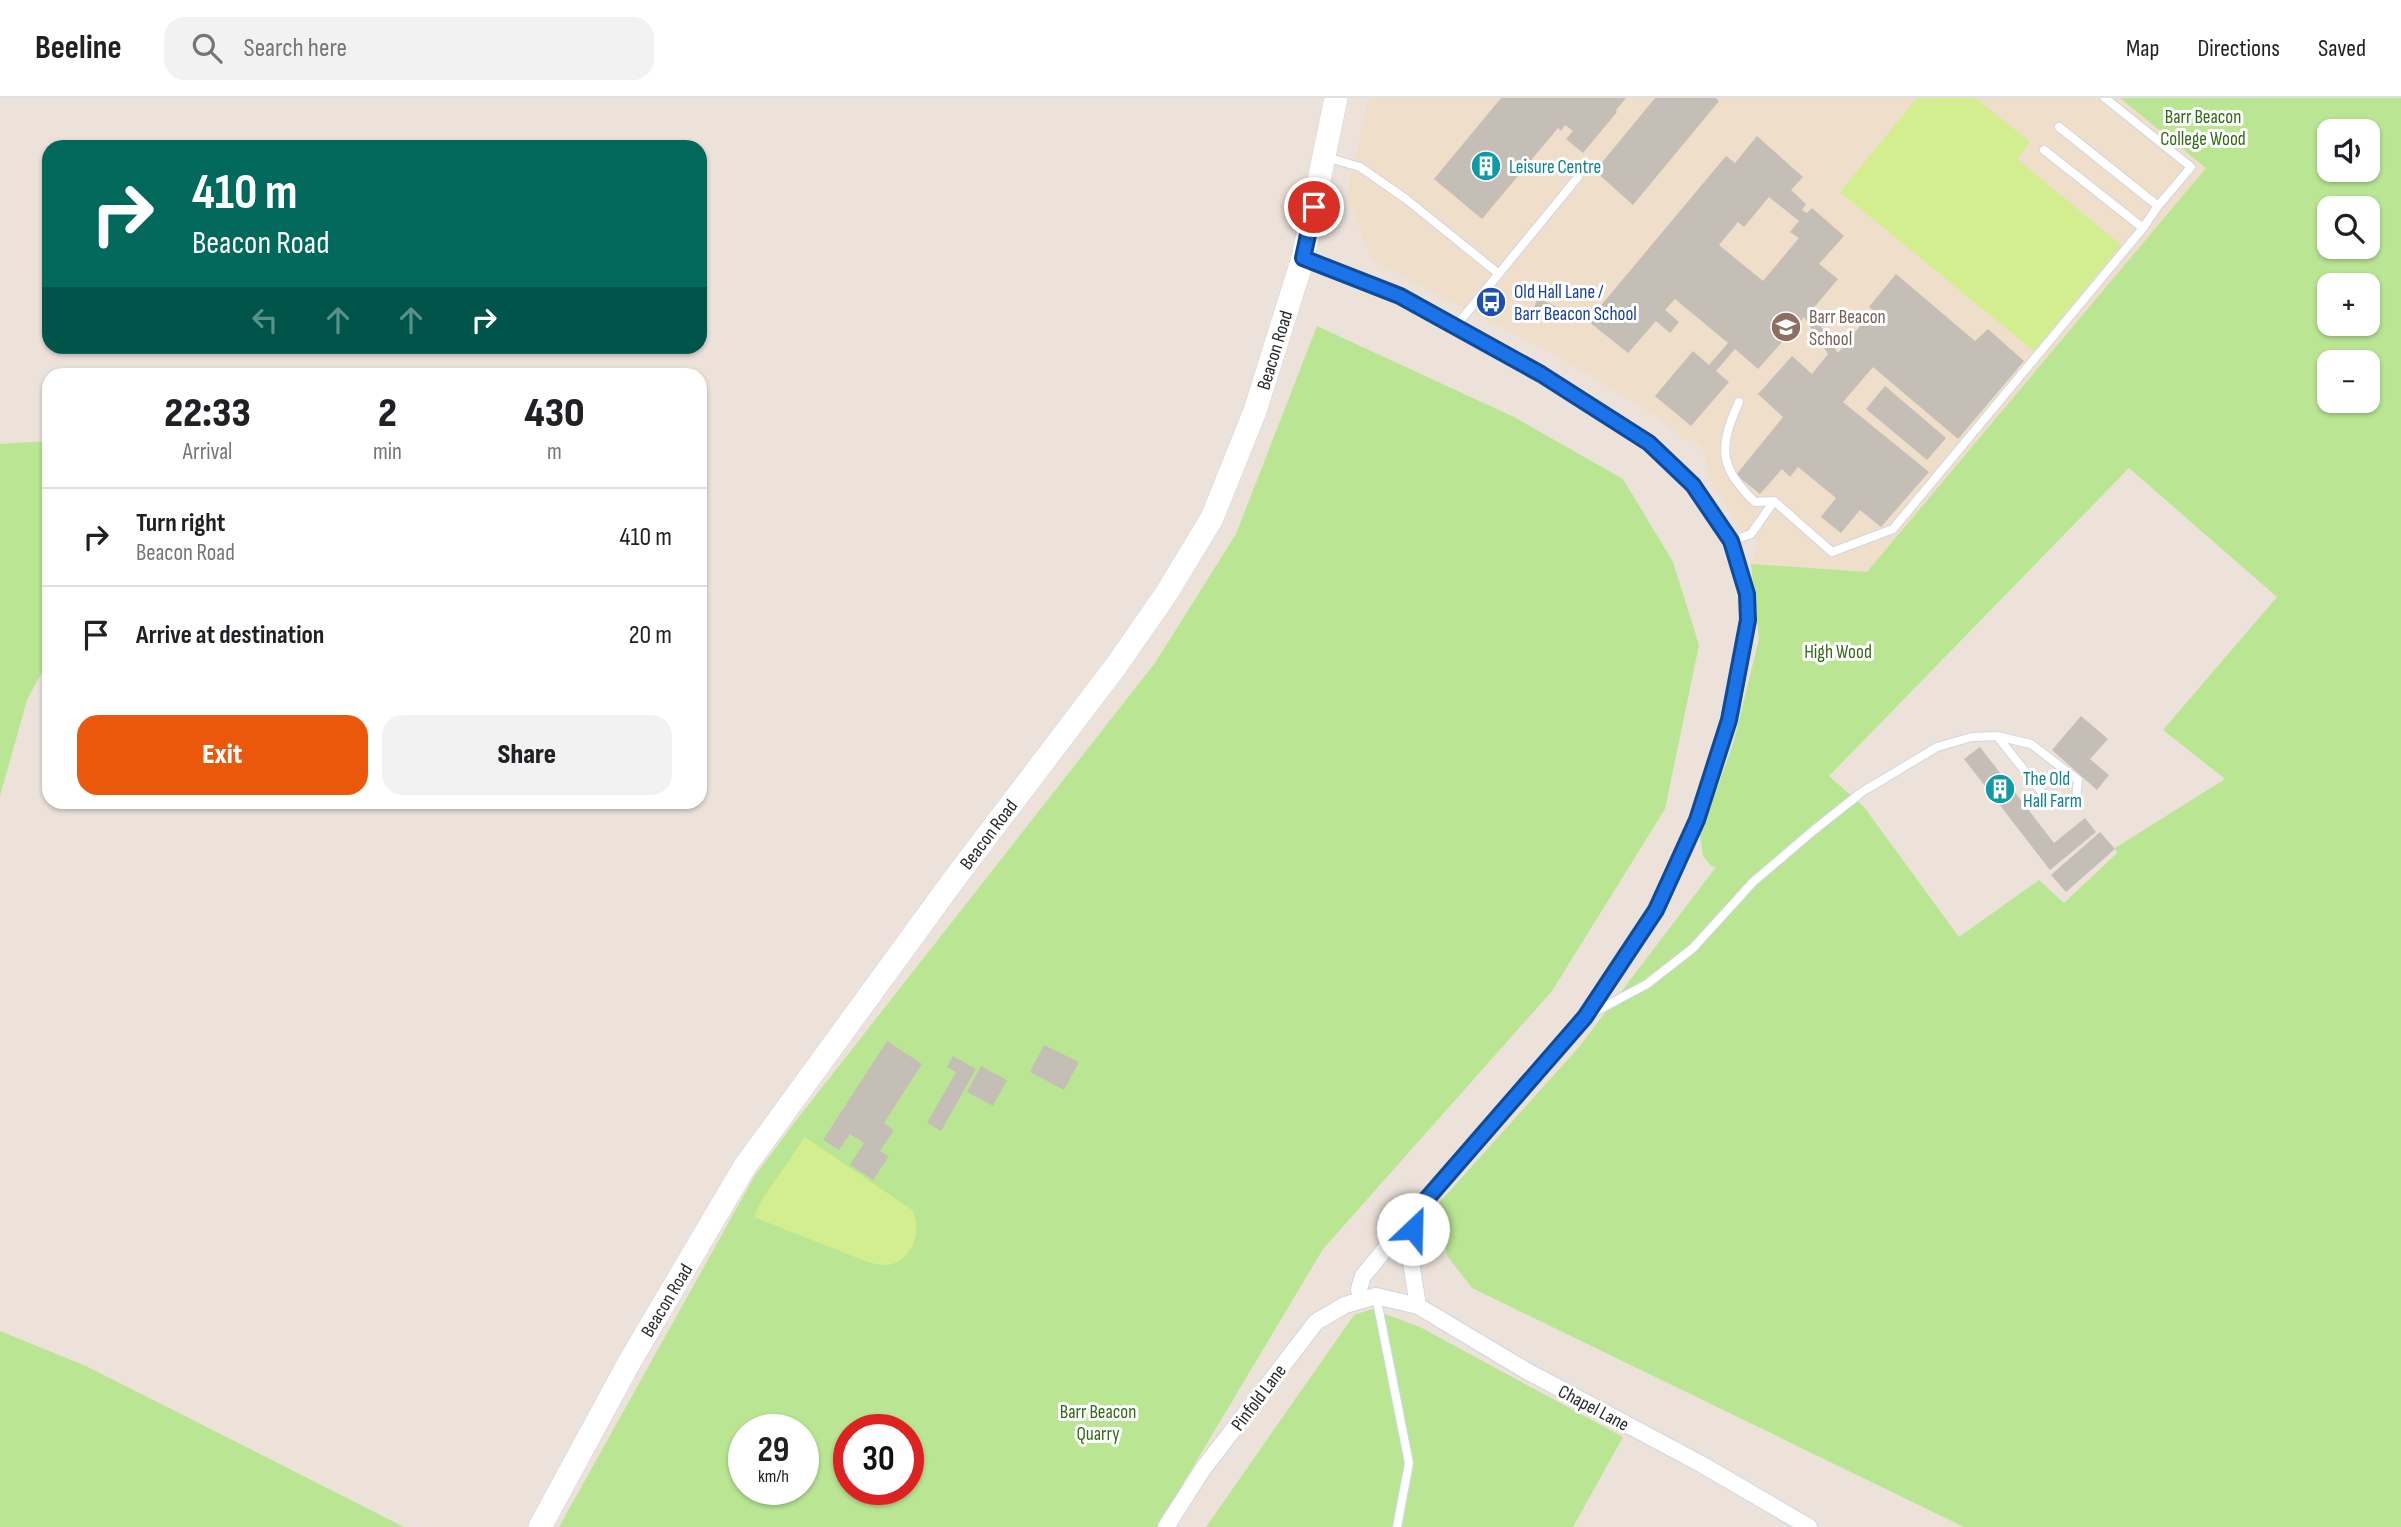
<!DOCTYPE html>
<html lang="en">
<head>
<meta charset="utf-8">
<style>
	body { margin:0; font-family:"Sofia Sans Condensed",sans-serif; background:#f2f2f2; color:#202124; height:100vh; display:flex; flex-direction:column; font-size:26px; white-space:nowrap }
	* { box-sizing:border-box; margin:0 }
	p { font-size:23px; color:#757577 }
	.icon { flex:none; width:38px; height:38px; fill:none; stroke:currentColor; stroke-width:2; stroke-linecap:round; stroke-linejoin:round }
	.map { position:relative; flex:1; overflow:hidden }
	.details { position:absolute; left:42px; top:270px; width:665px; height:441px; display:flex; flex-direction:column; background:#fff; border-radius:21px; box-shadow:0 2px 5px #0004 }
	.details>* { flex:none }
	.guide { position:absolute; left:42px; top:42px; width:665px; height:214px; border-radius:21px; box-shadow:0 2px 5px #0004; background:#00695c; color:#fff; overflow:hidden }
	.tools { position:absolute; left:2317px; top:21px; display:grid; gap:14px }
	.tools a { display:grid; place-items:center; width:63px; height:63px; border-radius:14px; background:#fff; box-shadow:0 2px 5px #0004; font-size:35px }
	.speed { position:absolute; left:728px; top:1316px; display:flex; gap:14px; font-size:35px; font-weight:700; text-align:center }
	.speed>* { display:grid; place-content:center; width:91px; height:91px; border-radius:50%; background:#fff; box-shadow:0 2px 5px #0004; line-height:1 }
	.speed small { font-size:18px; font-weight:400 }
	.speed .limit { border:10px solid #d22; background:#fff; color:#111 }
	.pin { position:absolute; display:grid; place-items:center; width:60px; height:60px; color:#fff; margin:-30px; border:4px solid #fff; border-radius:50%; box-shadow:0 2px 7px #0007 }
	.me { position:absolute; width:77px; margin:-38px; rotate:24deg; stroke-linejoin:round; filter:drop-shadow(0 0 5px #0008) }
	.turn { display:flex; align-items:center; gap:24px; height:147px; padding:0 35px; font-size:32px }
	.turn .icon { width:91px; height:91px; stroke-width:2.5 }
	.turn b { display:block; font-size:49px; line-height:60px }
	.lanes { display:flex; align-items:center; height:66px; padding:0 35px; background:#0003; justify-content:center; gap:35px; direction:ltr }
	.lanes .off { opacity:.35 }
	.eta { display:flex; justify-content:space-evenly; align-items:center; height:119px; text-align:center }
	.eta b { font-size:42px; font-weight:800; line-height:49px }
	.cta { display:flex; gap:14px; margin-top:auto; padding:14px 35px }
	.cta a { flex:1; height:80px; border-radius:21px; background:#ea580c; color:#fff; font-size:28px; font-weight:800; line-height:80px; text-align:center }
	.cta a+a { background:#f2f2f2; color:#202124 }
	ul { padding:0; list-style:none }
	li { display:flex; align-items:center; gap:21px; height:98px; padding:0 35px; border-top:2px solid #e0e0e0 }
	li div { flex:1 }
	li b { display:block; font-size:26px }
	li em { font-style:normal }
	header { display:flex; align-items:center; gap:42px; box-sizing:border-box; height:98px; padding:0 35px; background:#fff; border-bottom:2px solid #e0e0e0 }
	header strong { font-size:33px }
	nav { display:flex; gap:38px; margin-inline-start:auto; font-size:24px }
	.search { width:490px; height:63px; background:#f2f2f2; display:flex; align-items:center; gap:18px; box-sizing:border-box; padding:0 24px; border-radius:21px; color:#757577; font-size:26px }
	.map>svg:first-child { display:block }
	.education { fill:#efdec9 }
	.green { fill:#bae694; fill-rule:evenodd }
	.pitch { fill:#d2ee8f }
	.building { fill:#c4beb6; fill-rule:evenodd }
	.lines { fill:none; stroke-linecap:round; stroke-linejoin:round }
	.lane-casing { stroke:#d0d6e3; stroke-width:10 }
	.street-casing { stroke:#d0d6e3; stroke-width:18 }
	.secondary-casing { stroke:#d0d6e3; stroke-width:24 }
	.lane { stroke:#fff; stroke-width:8 }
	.street { stroke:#fff; stroke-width:16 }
	.secondary { stroke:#fff; stroke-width:23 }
	.route-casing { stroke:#114b97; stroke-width:18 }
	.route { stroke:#1a73e8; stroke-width:12 }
	.labels { text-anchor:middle; stroke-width:6; stroke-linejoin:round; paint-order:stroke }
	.park-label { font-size:19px; fill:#326916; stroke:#fff }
	.culture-label { font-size:19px; fill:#0d838f; stroke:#fff; text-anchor:start }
	.transit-label { font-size:19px; fill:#164399; stroke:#fff; text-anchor:start }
	.education-label { font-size:19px; fill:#785e54; stroke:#fff; text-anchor:start }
	.street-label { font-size:19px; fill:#292929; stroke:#fff }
</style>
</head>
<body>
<header>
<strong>Beeline</strong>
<div class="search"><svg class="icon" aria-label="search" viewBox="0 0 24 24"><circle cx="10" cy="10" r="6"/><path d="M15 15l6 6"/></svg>Search here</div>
<nav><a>Map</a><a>Directions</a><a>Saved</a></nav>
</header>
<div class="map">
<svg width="2401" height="1429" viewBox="0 0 2401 1429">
	<rect width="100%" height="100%" fill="#ece2da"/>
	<path class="education" d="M1369,0H2265L1867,474L1751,466L1759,446L1751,436L1741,432L1709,381L1705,354L1691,340L1686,343L1661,321L1559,259L1371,162L1347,96Z"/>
	<path class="green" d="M2120,0H2401V1429H1964L1472,1190L1447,1158L1439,1105L1579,949L1716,769L1711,768L1703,758L1700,737L1733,646L1759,541L1751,466L1867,474L2206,70ZM2329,33H2368V72H2329ZM2329,110H2368V149H2329ZM2329,187H2368V226H2329ZM2329,264H2368V303H2329ZM2129,370L2277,499L2163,632L2225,681L2115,750L2117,755L2064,805L2039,782L1959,839L1864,709L1829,678Z
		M1317,228L1514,319L1623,381L1673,464L1699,547L1665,711L1552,893L1323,1151L1157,1429H559L754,1079L791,1029L1155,565L1236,436ZM744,1332H803V1391H744ZM849,1332H908V1391H849Z
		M49,343V561L27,602L0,698V346Z
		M1372,1211L1420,1229L1623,1339L1573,1429H1206L1354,1217Z
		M0,1233L86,1268L404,1429H0Z"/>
	<path class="pitch" d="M1917,0H1976L2030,44L2017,61L2121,147L2034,253L1840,94Z
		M805,1039L912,1112C923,1132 912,1164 888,1167C880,1168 873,1165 865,1163L754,1119L761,1103Z"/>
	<path class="building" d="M1501,0H1626L1616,12L1617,14L1583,55L1566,41L1573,33L1565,27L1561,33L1558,30L1482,121L1434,81Z
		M1655,0H1716L1719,3L1633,107L1595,73Z
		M1757,38L1803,79L1791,92L1806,106L1802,112L1807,115L1812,110L1844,138L1819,166L1838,181L1811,213L1838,255L1873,212L1869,209L1896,176L1975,243L1988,231L2024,263L1958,341L1873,269L1843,304L1929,374L1881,429L1860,412L1841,435L1821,419L1836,400L1798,369L1790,379L1782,371L1760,396L1736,377L1783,319L1758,296L1792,258L1812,276L1828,256L1804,219L1758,271L1735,251L1716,273L1729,284L1691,328L1655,298L1693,253L1709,267L1728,245L1675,201L1665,212L1679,224L1670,235L1656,223L1628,255L1588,223L1726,58L1735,65ZM1769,99L1799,123L1790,134L1799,140L1763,183L1719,147L1738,124L1744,129Z
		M1538,200L1561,211L1555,223L1533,212Z
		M1885,288L1946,340L1927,362L1866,311Z
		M2081,618L2108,641L2090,661L2109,677L2097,692L2052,652Z
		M1980,649L2054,745L2085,720L2096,734L2050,772L1964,661Z
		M2100,734L2115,751L2066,794L2051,777Z
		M887,943L922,966L884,1025L894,1032L880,1053L889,1058L873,1082L850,1067L864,1045L850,1036L839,1052L823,1042Z
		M1044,947L1079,964L1064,992L1030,974Z
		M953,958L976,971L941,1033L927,1025L956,974L947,969Z
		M981,968L1007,982L993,1008L967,994Z"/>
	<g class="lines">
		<g class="lane-casing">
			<path id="lane" d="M2105,0L2191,69L2158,108
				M2059,29L2158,108L2143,130
				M1326,59L1360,69L1406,101L1499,176
				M1456,228L1578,79
				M1739,304C1718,350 1719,369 1755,404L1774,403
				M1731,443L1751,436L1774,403L1832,454L1893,431L2143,130L2044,52
				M1591,916L1647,886L1693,850L1753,784L1814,732L1862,694L1937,649L1972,639L1997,638L2031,646L2078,682L2076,701L2059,707L2044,697L1997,638
				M1376,1198L1409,1365L1397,1429"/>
		</g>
		<g class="street-casing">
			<path id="street" d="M1303,160L1400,198L1540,276L1649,345L1693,387L1731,443L1747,496L1748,521L1729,622L1697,722L1656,812L1585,919L1418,1111L1363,1178L1359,1191L1361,1201
				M1417,1117L1409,1151L1418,1208
				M1166,1429L1203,1371L1316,1224L1345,1207L1376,1198L1418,1208L1525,1272L1701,1366L1809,1429"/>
		</g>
		<g class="secondary-casing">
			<path id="secondary" d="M540,1429L630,1263L745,1068L955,780L1116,568L1166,496L1212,420L1255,313L1303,160L1336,0"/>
		</g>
		<use href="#lane" class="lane"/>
		<use href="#street" class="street"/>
		<use href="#secondary" class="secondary"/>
	</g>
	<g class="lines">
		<g class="route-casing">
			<path id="route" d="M1314,109L1303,160L1400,198L1541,276L1649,345L1693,387L1731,443L1747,496L1748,522L1729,622L1697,722L1656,812L1585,919L1418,1111L1413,1131"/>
		</g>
		<use href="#route" class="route"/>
	</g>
	<defs>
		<g id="building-disc" transform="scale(1.575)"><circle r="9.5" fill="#0f9aa8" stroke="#fff"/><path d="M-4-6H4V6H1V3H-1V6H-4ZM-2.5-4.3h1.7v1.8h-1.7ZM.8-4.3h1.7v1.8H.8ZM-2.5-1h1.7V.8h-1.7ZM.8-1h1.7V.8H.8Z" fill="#fff"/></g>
		<g id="bus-disc" transform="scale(1.575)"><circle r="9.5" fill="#1a4fb4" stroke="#fff"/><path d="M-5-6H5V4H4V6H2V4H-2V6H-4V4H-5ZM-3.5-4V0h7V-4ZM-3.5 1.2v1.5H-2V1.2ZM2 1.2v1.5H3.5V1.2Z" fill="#fff"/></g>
		<g id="school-disc" transform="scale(1.575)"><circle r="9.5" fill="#8d6e63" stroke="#fff"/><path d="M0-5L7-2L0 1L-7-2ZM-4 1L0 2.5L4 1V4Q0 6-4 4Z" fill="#fff"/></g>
	</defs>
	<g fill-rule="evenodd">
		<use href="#building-disc" x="1486" y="68"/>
		<use href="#bus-disc" x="1491" y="204"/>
		<use href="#school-disc" x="1786" y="229"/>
		<use href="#building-disc" x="2000" y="691"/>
	</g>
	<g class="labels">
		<g class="park-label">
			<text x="2203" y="25">Barr Beacon<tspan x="2203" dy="22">College Wood</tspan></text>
			<text x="1838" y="560">High Wood</text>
			<text x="1098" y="1320">Barr Beacon<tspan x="1098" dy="22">Quarry</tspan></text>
		</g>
		<g class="culture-label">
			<text x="1509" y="75">Leisure Centre</text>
			<text x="2023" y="687">The Old<tspan x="2023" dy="22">Hall Farm</tspan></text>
		</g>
		<g class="transit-label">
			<text x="1514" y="200">Old Hall Lane /<tspan x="1514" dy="22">Barr Beacon School</tspan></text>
		</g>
		<g class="education-label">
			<text x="1809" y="225">Barr Beacon<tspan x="1809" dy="22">School</tspan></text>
		</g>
		<g class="street-label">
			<text transform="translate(1274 252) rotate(-73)" y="7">Beacon Road</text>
			<text transform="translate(988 736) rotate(-53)" y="7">Beacon Road</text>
			<text transform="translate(666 1202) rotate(-59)" y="7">Beacon Road</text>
			<text transform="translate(1258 1299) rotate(-53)" y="7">Pinfold Lane</text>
			<text transform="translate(1594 1309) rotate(28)" y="7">Chapel Lane</text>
		</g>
	</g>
</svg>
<div class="tools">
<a><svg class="icon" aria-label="sound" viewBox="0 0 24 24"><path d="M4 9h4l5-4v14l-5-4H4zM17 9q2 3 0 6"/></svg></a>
<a><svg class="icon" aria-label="search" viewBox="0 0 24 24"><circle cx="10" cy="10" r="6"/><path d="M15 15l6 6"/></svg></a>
<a>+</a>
<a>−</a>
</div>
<div class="speed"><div>29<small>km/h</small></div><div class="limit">30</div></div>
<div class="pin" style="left:1314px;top:109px;background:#d93025"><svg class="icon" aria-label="arrive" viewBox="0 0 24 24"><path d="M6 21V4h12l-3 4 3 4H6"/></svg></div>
<svg class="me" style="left:1413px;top:1131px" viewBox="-20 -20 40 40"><circle r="19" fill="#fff"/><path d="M0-13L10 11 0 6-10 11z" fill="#1a73e8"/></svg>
<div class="guide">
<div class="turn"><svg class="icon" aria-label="right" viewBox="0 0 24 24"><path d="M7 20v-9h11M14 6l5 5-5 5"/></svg><div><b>410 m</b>Beacon Road</div></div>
<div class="lanes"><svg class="icon off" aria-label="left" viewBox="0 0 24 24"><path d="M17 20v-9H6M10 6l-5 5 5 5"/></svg><svg class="icon off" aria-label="ahead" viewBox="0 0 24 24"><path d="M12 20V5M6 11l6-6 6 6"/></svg><svg class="icon off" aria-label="ahead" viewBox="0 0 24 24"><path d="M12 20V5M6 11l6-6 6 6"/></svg><svg class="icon" aria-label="right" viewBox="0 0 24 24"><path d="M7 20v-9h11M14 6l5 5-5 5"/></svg></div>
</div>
<section class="details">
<div class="eta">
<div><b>22:33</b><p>Arrival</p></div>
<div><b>2</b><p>min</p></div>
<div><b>430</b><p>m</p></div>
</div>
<ul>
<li><svg class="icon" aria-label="right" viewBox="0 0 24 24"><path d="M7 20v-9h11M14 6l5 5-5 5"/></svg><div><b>Turn right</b><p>Beacon Road</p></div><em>410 m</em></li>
<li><svg class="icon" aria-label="arrive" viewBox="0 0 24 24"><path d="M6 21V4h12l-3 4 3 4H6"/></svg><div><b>Arrive at destination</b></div><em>20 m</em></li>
</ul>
<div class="cta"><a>Exit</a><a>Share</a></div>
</section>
</div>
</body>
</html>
